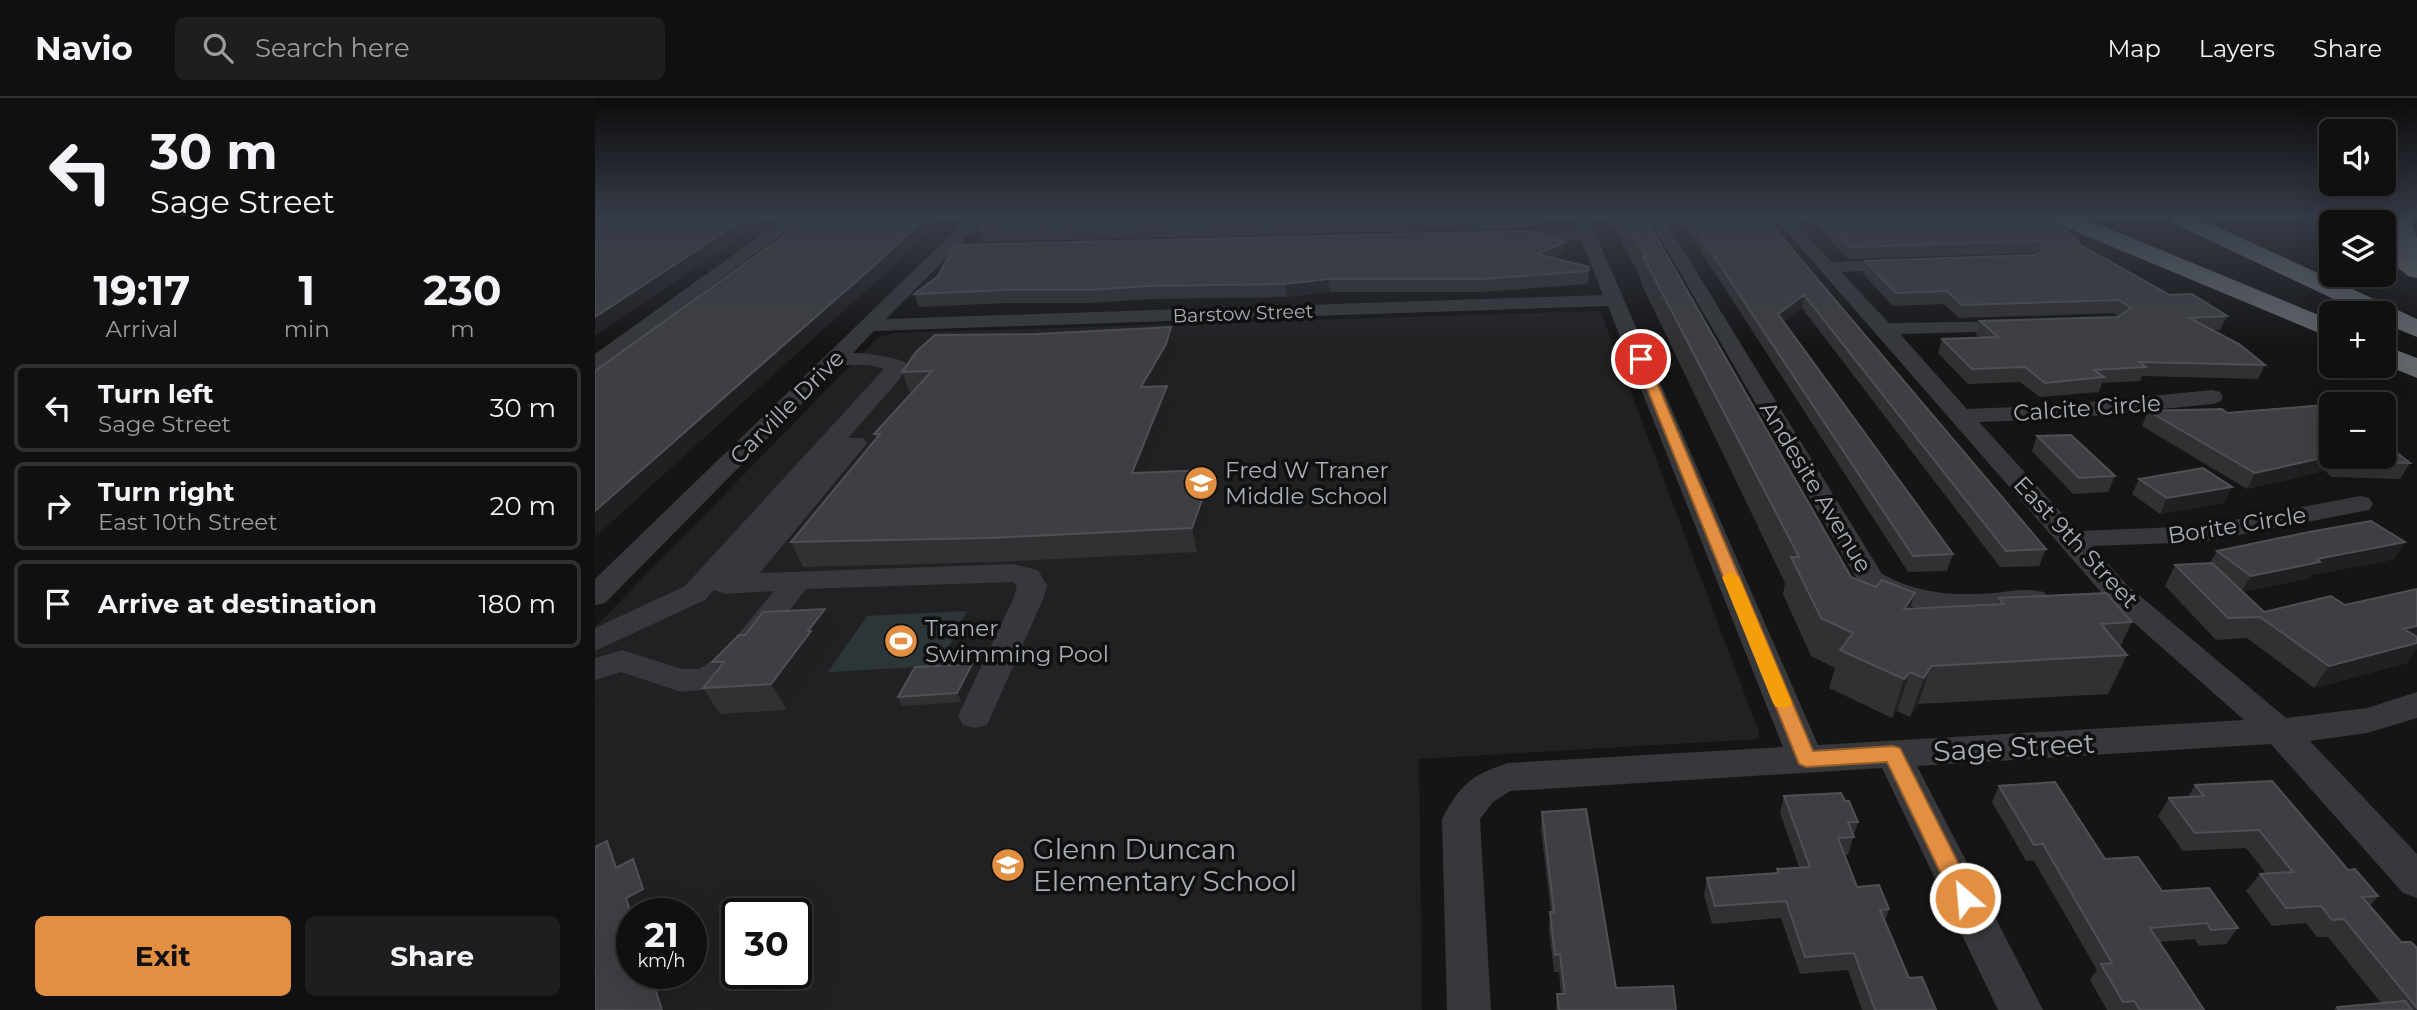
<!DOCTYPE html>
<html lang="en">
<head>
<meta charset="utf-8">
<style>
	body { margin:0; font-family:Montserrat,sans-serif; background:#1e1e1e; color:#f1f3f6; height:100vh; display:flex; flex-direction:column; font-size:26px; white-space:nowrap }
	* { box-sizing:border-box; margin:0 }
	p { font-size:23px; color:#9c9d9f }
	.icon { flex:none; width:38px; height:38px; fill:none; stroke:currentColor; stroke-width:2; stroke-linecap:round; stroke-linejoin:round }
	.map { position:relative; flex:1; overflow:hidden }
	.panel { display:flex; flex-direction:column; background:#101010; width:595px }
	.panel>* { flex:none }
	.top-card { background:#101010; color:#f1f3f6; overflow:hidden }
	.buttons { position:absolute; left:1724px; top:21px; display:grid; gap:14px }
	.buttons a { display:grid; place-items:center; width:77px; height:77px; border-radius:10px; background:#101010; box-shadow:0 7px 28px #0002,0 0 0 2px #303030; font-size:35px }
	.speed { position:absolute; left:21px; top:800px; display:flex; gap:14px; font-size:35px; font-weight:700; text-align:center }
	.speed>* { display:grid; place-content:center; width:91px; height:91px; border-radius:50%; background:#101010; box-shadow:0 7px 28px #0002,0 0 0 2px #303030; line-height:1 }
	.speed small { font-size:18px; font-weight:400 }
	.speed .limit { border:4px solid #111; border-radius:10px; background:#fff; color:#111 }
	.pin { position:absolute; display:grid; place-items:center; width:60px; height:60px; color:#fff; margin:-30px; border:4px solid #fff; border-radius:50%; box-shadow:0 2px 7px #0007 }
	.me { position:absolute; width:77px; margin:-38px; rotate:333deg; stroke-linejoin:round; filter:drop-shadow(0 0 5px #0008) }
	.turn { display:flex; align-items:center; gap:24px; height:147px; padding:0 35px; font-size:32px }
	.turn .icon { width:91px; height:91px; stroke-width:2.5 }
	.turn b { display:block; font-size:49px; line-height:60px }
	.eta { display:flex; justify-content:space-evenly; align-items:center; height:119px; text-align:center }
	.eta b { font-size:42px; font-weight:700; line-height:49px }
	.primary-button { display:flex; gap:14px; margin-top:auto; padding:14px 35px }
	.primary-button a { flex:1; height:80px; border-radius:10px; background:#e38f41; color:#111; font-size:28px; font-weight:700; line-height:80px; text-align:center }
	.primary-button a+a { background:#1e1e1e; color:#f1f3f6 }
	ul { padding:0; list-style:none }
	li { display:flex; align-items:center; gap:21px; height:88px; margin:0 14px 10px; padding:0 21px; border:4px solid #303030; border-radius:10px }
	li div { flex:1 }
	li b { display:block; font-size:26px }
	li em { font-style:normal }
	header { display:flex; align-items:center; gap:42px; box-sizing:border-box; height:98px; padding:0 35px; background:#101010; border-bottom:2px solid #303030 }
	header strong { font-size:33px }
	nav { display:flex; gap:38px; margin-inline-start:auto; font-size:24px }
	.search { width:490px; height:63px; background:#1e1e1e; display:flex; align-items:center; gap:18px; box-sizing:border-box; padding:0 24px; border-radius:10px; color:#9c9d9f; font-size:26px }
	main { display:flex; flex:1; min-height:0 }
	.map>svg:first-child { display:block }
	.built { fill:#212123; fill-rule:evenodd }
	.water { fill:#2c3639 }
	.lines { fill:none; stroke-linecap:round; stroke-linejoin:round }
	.minor { fill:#36383b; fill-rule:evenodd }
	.highway { fill:#62676c; fill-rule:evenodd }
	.wall { fill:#313134 }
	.shaded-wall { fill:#202022 }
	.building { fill:#3e3f42; stroke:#4e5054; stroke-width:2 }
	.route { fill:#e38f41; stroke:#945d2a; stroke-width:2 }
	.slow { fill:#f59e0b }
	.labels { text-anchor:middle; stroke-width:7; stroke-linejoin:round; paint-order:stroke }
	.far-street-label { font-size:19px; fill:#a8aeb5; stroke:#101011 }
	.street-label { font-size:23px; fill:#a8aeb5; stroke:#101011 }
	.poi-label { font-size:23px; fill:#a8aeb5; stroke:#101011; text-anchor:start }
	.near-street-label { font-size:28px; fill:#a8aeb5; stroke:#101011 }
	.near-poi-label { font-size:28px; fill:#a8aeb5; stroke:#101011; text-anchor:start }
</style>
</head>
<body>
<header>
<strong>Navio</strong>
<div class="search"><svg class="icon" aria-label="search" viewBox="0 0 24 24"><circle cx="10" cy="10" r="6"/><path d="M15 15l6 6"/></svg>Search here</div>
<nav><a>Map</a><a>Layers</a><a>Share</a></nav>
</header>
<main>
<section class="panel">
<div class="top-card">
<div class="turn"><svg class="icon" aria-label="left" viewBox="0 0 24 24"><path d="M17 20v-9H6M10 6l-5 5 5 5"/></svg><div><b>30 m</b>Sage Street</div></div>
</div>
<div class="eta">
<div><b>19:17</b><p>Arrival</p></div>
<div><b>1</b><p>min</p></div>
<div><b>230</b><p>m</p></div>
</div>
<ul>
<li><svg class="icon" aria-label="left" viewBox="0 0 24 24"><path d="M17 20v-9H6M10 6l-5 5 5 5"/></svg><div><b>Turn left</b><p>Sage Street</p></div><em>30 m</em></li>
<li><svg class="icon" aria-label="right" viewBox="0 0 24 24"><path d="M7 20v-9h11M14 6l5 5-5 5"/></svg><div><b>Turn right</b><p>East 10th Street</p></div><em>20 m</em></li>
<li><svg class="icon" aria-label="arrive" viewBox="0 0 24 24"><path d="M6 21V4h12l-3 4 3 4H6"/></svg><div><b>Arrive at destination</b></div><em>180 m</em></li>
</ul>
<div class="primary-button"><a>Exit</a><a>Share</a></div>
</section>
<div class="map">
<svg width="1822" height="912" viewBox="0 0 1822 912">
	<rect width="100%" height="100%" fill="#151516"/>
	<path class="built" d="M1002,213L1006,215L1164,634V641L824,661L827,912H0V529L282,240L299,235ZM37,816H96V875H37ZM142,816H201V875H142Z"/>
	<path class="water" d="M372,513L344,568L233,574L272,518Z"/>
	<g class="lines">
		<path class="minor" d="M191,119H209L7,270L0,272V256Z
			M374,119H390L364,147L395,146L403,151L401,155L354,157L291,221L1008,197L986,141L908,143L900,138L908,133L982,131L979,119H993L1223,647L1649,622L1512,501L1179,119H1195L1237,164L1314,162L1317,166L1308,171L1246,174L1294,225L1428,223L1431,227L1428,231L1421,233L1305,236L1372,311L1467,307L1617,292L1625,294L1628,299L1625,304L1617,306L1467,321L1384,324L1483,433L1608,428L1765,398L1774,400L1778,406L1774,412L1608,444L1497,448L1532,487L1691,620L1772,610L1822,594V620L1772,635L1715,643L1822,756V800L1808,795L1676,646L1322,668L1448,912H1403L1287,670L915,693L898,704L885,721L896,912H852L847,721C865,687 876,677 913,665L1188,649L1013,208L279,233L258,255C275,255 291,258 308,263L312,267L304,282L253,340H268L272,345L268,350L165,475L418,466L443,472L452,488L449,499L392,627L380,630L368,627L363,618L419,499L422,488L418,484L211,491L148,573L123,590L86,594L26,574L0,582V560L27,552L87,571H104L126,557L179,493L130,496L119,492L110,502L0,553V530L90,488L289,271L274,267H245L10,505L0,507V481Z
			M1053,119H1113L1106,124H1071L1287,476C1324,496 1358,498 1400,495C1416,493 1433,490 1449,494L1454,501L1449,508C1435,511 1421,512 1407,513C1355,518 1312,514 1266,488Z"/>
		<path class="highway" d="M1456,119H1486L1736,222V240L1458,124Z
			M1574,119H1602L1822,221V239L1788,225V215H1768L1576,124Z
			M1759,119H1780L1783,124H1761Z
			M1792,119H1814L1822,140V180L1813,178L1788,158V139L1804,147L1796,135Z
			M1788,247L1822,260V280L1788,266Z"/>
	</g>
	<path class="wall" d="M411,119H956L934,130L388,144L384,132L410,122Z
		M1014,119H1050L1256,479L1315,511L1401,506L1404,500L1537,524L1525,549L1532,557L1513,596L1323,606L1315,619L1302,613L1297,620L1234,590L1240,570L1216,558L1188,496L1190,485L1046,185V181Z
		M1090,119H1170L1451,451L1444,468L1405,469L1207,210L1189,223L1358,456L1352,473L1313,474L1089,127Z
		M1214,119H1453L1487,148L1575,197L1632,218L1625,232H1618L1670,267L1663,281L1547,278L1545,283L1507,285L1504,294L1445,299L1425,284L1373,286L1343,255L1347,241L1384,240L1381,236L1385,223L1524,219L1518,215L1364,220L1349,206L1298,208L1268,176L1270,163L1441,157L1440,155L1253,161Z
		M969,156L960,160L994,169L993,186L887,194H735L692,199L556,201L497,205H411L324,209L319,196Z
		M576,229L580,249L576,266L564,289L577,310L552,374L619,395L613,423L602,454L403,464L208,469L196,444L281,340L279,336L317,295H315L307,274L441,236Z
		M1553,313L1632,315L1736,359H1788L1815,365L1805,381L1737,379L1730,373L1652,391L1547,328Z
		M1442,338L1520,378L1513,394L1478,396L1437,353Z
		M1544,381L1629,405L1565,416L1537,396Z
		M1810,444L1799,461L1717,477L1715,480L1647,494L1669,514L1812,565L1719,590L1652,540L1621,542L1570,488L1580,467L1615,465L1622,453Z
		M243,536L229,556L230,558L192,612L125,616L108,590L122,572L117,564Z
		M377,566L381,574L367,604L307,608L303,599Z
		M1600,687L1753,772L1783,798L1775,808L1806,844L1822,850V912H1739L1742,909L1786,905L1733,839H1722L1711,825L1677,828L1651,793L1665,776L1671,775L1651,750L1588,753L1563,718L1574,700L1593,699Z
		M1404,688L1510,761L1567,793L1643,830L1631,846L1604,848L1600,841L1565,844L1609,912H1512L1495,882L1502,872L1439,763H1431L1397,704Z
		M1189,698L1250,703L1263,724L1253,757H1249L1262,789L1294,811L1290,823L1314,880L1341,912H1267L1253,872L1205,876L1186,820L1117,826L1109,797L1112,780L1181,775L1182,771L1204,769L1185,715Z
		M947,714L1021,890L1081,912H961L962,896H966L964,874H959L954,832L955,814H956L946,732Z"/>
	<path class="shaded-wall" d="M0,119H13L0,128Z
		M152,119H172L165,126L0,238V219Z
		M331,119H347L286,179L0,439V413Z
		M934,119H956L934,130Z
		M970,144L969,156L942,168V156Z
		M733,181L735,194L692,199L690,186Z
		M1209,197L1207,210L1181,229L1183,216Z
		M576,229L580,249L576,266L552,311L546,289Z
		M572,288L577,310L543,398L537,375Z
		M1736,358L1738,359L1730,373L1652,391L1660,375Z
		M614,372L619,395L613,423L602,454L597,430Z
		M1637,389L1629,405L1565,416L1572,400Z
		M1810,444L1799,461L1717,477L1715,480L1646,494L1656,478L1722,461Z
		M1320,495L1308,533L1309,511Z
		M230,511L243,536L229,556L230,558L192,612L176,586Z
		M1822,528V551L1812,565L1719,590L1734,568L1809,531Z
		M377,566L381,574L367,604L362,595Z
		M1336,568L1323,606L1315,619L1329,580Z
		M1315,574L1302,613L1297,620L1309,581Z
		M0,595L7,604L0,612Z
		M12,743L35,769L38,761L60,787L70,816H37V819Z
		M55,875H70L83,912H67Z"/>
	<path class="building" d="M15,119H152L0,219V129Z
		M215,119H331L281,166L0,413V273Z
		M411,119H880L384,132L395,122H410Z
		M1029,119H1050L1256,479L1281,489L1287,482L1320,495L1309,511L1408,506L1404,500L1511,495L1537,524L1506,526L1532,557L1336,568L1329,580L1315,574L1309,581L1245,552L1258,535L1226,520L1196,459H1204L1048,158H1051Z
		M1093,119H1170L1451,451L1411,453L1209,197L1183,216L1358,456L1318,458Z
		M1227,119H1453L1470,131L1487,148L1575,197L1597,196L1632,218L1594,220L1644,246L1670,267L1544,264L1551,269L1499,272L1509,279L1450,285L1430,269L1377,271L1347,241L1403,239L1385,223L1523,219L1536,210L1523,202L1367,207L1352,193L1301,195L1270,163L1438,157L1446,155L1450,150L1444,143L1256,149Z
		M933,133L970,144L942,156L994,169L993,173L886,181H733L690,186L553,188L494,192H407L319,196L343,178L360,147Z
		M576,229L571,246L546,289L572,288L537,375L614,372L608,399L597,430L394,440L196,444L285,336H279L337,273L307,274L321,254L340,237L441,236Z
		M1729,307L1736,312V358L1660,375L1553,313L1627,311L1632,315Z
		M1476,337L1520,378L1484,380L1442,338Z
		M1788,344L1815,365L1746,363L1741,359H1788Z
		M1608,370L1637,389L1572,400L1544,381Z
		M1776,423L1810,444L1722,461L1725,464L1656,478L1622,453L1714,434Z
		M1617,465L1669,514L1736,498L1750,507L1822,491V528L1809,531L1822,539V545L1734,568L1665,519L1633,520L1580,467Z
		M230,511L213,533H216L176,586L108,590L129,564H117L144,537H150L168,514Z
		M377,566L362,595L303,599L320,569Z
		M1677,683L1753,772L1760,771L1783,798L1767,799L1806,844H1816L1822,850V910L1749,821L1737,822L1726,808L1691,810L1665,776L1698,774L1664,732L1600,735L1574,700L1609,698L1600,687Z
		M1460,684L1510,761L1543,759L1567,793L1614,790L1643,830L1616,832L1612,825L1555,830L1609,912H1545L1539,903L1528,904L1506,866L1517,865L1448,746L1439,747L1404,688Z
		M1246,695L1250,703H1254L1263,724H1253L1259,739L1243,740L1262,789L1284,787L1294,811L1285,812L1314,880L1327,879L1341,912H1280L1259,855L1210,859L1191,803L1120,808L1112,780L1184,775L1182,771L1215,769L1189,698Z
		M991,711L1021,890L1078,888L1081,912H964L962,896H970L965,856L960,857L955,814H959L947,714Z
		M12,743L21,770L38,761L48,791L31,800L37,819V875H55L67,912H0V749Z
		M1810,903L1817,912H1744L1742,909Z"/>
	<linearGradient id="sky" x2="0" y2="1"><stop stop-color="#0c0c0c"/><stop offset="0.48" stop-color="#353b47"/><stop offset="1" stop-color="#353b47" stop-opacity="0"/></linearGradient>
	<rect width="1822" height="247" fill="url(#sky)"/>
	<path class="route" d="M1046,258L1052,261L1218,653L1298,648L1305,650L1381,800L1378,807L1370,810L1361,807L1292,664L1211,669L1204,666L1040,261Z"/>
	<path class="slow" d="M1136,474L1144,479L1197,605L1194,609H1181L1178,605L1127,479Z"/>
	<defs>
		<g id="school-disc" transform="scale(1.75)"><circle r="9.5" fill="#e38f41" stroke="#101011"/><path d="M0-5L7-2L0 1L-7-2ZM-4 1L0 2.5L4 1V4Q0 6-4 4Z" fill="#fff"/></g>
		<g id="stadium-disc" transform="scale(1.75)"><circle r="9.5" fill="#e38f41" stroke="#101011"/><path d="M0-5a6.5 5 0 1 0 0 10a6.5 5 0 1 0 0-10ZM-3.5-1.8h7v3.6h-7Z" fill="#fff"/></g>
	</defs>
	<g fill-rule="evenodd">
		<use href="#school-disc" x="606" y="385"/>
		<use href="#stadium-disc" x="306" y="543"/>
		<use href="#school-disc" x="413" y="767"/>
	</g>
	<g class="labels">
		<g class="far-street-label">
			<text transform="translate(648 215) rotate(-2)" y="7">Barstow Street</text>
		</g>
		<g class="street-label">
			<text transform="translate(192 309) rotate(-45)" y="8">Carville Drive</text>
			<text transform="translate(1492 310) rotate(-4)" y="8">Calcite Circle</text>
			<text transform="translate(1221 389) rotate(59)" y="8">Andesite Avenue</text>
			<text transform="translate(1642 427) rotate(-9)" y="8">Borite Circle</text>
			<text transform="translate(1481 444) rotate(47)" y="8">East 9th Street</text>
		</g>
		<g class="poi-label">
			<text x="630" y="380">Fred W Traner<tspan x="630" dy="26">Middle School</tspan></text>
			<text x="330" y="538">Traner<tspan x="330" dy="26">Swimming Pool</tspan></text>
		</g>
		<g class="near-street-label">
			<text transform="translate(1419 649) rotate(-3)" y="10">Sage Street</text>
		</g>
		<g class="near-poi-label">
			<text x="438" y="761">Glenn Duncan<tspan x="438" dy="32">Elementary School</tspan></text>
		</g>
	</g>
</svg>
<div class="buttons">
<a><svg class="icon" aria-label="sound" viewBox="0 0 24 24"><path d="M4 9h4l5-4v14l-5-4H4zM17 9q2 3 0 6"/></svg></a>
<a><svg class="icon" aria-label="layers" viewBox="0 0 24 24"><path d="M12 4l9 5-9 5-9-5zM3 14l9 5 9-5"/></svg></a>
<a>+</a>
<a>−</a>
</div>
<div class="speed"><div>21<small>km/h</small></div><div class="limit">30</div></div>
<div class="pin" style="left:1046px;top:261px;background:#d93025"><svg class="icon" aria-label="arrive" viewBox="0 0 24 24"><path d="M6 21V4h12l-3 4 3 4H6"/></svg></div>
<svg class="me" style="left:1370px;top:800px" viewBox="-20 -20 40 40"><circle r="17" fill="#e38f41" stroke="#fff" stroke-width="3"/><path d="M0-11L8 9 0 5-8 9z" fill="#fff"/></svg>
</div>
</main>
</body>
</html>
